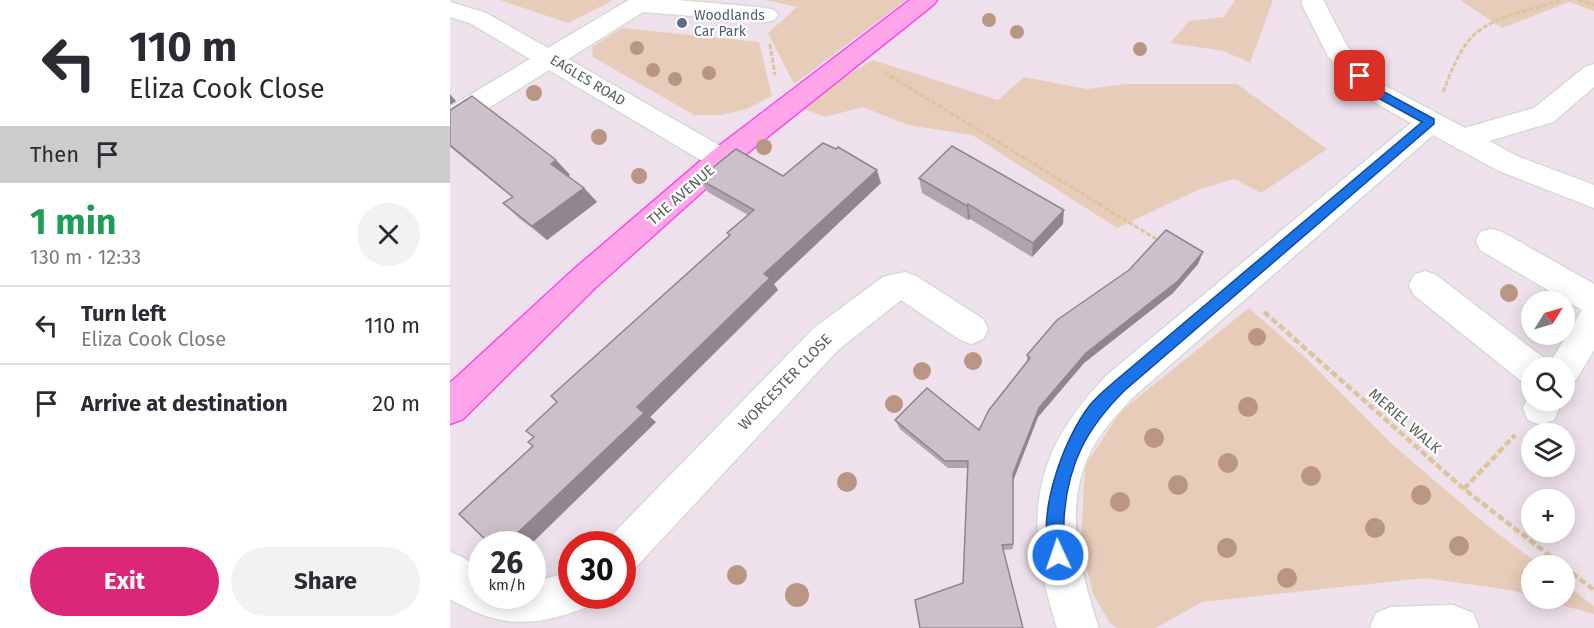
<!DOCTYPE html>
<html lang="en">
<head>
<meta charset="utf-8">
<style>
	body { margin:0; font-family:"Fira Sans",sans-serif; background:#f2f2f3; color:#2b2b33; height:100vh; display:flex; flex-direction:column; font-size:22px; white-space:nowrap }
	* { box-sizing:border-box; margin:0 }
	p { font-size:20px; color:#7c7c81 }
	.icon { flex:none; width:33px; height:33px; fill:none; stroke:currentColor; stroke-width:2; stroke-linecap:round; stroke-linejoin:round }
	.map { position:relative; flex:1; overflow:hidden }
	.details { display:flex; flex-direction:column; background:#fff; width:450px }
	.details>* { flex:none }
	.guide { background:#fff; color:#2b2b33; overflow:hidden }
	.needle { width:39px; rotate:53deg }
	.tools { position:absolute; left:1071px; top:291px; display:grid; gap:12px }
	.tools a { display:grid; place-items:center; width:54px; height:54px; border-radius:50%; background:#fff; box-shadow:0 3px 15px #0003; font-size:30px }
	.speed { position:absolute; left:18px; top:531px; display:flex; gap:12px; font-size:30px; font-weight:700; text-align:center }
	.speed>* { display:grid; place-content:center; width:78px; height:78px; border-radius:50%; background:#fff; box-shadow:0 3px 15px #0003; line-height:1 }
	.speed small { font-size:15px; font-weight:400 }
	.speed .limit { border:9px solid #d22; background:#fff; color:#111 }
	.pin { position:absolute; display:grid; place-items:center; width:51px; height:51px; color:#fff; margin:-26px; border-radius:12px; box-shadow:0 3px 9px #0006 }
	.me { position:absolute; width:66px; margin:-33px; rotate:357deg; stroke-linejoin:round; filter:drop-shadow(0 0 4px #0008) }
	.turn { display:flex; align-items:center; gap:21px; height:126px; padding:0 30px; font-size:27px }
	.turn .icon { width:78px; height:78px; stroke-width:2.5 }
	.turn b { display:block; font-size:42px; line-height:51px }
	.then { display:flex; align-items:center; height:57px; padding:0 30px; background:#0003; gap:12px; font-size:22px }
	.round { display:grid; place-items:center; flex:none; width:63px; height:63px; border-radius:32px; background:#f2f2f3 }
	.head { display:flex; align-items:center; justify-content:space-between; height:102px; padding:0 30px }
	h1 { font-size:36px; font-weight:700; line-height:45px; color:#1e9e55 }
	.button { display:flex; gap:12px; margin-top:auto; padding:12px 30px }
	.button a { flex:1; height:69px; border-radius:36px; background:#db2777; color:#fff; font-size:24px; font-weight:700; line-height:69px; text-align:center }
	.button a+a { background:#f2f2f3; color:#2b2b33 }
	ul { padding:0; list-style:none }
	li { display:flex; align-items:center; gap:18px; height:78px; padding:0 30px; border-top:2px solid #e1e1e2 }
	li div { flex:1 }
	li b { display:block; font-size:22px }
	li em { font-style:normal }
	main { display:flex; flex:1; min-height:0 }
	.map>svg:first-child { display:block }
	.green { fill:#e8ccba }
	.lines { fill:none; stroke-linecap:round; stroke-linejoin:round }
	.minor-casing { stroke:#d4dcd4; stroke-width:3 }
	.major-casing { stroke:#fe49ea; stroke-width:3 }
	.path-far1 { stroke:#dbc59c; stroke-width:3; stroke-dasharray:5 2; stroke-linecap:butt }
	.path { stroke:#dbc59c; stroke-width:4.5; stroke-dasharray:7 3; stroke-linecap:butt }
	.minor { fill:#fff; fill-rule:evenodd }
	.major { fill:#ffa5ea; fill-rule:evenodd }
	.tree { fill:#b99684 }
	.wall { fill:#afa5af }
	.shaded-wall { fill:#8f868e }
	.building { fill:#ccc0cb; stroke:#8f868e; stroke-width:1.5 }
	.route { fill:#1a73e8; stroke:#114b97; stroke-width:1.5 }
	.service-dot { fill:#5c6f8a; stroke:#fff; stroke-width:2 }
	.labels { text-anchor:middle; stroke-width:4.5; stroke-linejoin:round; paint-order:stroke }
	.far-service-label { font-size:14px; fill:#4e5e75; stroke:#fff; text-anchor:start }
	.far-street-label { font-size:14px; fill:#5a6359; stroke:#fff }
	.street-label { font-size:15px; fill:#5a6359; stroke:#fff }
</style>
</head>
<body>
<main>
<section class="details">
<div class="guide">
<div class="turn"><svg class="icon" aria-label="left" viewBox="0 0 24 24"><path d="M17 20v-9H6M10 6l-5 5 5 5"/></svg><div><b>110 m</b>Eliza Cook Close</div></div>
<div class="then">Then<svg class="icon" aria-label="arrive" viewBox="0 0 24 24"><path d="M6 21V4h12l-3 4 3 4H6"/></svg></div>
</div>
<div class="head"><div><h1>1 min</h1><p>130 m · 12:33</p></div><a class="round"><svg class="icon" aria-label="close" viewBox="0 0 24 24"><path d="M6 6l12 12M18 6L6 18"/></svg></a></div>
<ul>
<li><svg class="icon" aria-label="left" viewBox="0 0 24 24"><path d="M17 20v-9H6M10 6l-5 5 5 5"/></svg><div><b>Turn left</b><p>Eliza Cook Close</p></div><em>110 m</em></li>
<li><svg class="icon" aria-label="arrive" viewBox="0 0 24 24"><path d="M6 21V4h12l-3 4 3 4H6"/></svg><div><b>Arrive at destination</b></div><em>20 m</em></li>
</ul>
<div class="button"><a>Exit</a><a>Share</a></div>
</section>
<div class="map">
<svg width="1144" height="628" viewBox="0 0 1144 628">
	<rect width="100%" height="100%" fill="#eee1ec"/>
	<path class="green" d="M50,0H163L118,23Z
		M316,0H456L344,84L318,33L347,7Z
		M785,0H823L800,63L774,51L720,43L739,21L774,17Z
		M1010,0H1144V11L1119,2L1052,28Z
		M172,28L309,42L322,96L297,109L271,115H244L143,57L142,47Z
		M423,60L548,100L574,77L637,89L676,84H787L877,149L811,193L784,179L750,189L667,228L522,135L458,125L413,107L375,117L346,106Z
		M799,308L859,361L944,446L1038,526L1090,565L1082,566L1081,596L1060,590L975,578L752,602L706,628H667L660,623L643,594L631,544L635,466L671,411Z
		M1115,584L1144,606V614L1089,599L1114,598Z"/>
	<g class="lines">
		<g class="minor-casing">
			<path id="minor" d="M179,0H228L316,8L324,10L328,15L324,20L316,22L193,12L118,59L281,152L285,159L281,166L271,169L261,166L99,70L10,126L0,129V107L80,59L20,23L0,17V2L36,13L98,48Z
				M853,0H873L897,46L930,83L1015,128L1084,108L1135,67L1144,64V87L1103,122L1039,141L1069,157L1144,185V208L1049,171L983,135L681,399C666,416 650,432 640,453C612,508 631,574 649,628H607C574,523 578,457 657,375L961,123L912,95L878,56L851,3Z
				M1041,229L1052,232L1144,284V350L1126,380L1114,385V368H1082V385L1070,380L964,295L959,285L964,275L975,271L986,275L1094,358L1098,366L1132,310L1030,250L1026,241L1030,232Z
				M455,272L466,276L533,319L538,329L533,339L521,344L509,339L451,300L388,350L186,567L172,573V544H155L158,539L364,328L433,277Z
				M1082,390V400H1113L1104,420L1091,425L1078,420L1073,408Z
				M0,552L14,558L32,571V596H82V583L122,571V596H141L137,607C83,628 50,628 0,599Z
				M1003,605L1023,613L1029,628H920L926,613L941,607Z"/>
		</g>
		<g class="major-casing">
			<path id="major" d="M460,0H487L483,5L281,166L145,288L13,419L0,424V383L123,270L261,152Z"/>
		</g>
		<path class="path-far1" d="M1128,0L1144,5
			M320,44L325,75
			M434,72L711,242
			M993,92C1001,72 1009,49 1025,34C1044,16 1088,8 1113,0"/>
		<path class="path" d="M814,312L1014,489L1113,566
			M1014,489L1065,435
			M1114,567L1144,590"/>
		<use href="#minor" class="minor"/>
		<use href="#major" class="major"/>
	</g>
	<g class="tree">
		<circle cx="539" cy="20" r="7"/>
		<circle cx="567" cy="32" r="7"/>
		<circle cx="187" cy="48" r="7"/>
		<circle cx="690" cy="49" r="7"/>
		<circle cx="203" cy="70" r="7"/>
		<circle cx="259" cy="73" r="7"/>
		<circle cx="225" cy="79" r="7"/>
		<circle cx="84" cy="93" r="8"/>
		<circle cx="149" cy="137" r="8"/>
		<circle cx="314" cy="147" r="8"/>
		<circle cx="189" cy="176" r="8"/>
		<circle cx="1059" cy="293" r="9"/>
		<circle cx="807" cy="337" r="9"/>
		<circle cx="523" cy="361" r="9"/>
		<circle cx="472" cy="371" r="9"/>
		<circle cx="444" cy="404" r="9"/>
		<circle cx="798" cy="407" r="10"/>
		<circle cx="704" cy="438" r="10"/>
		<circle cx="778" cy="463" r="10"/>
		<circle cx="861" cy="476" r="10"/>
		<circle cx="397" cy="482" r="10"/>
		<circle cx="728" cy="485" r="10"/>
		<circle cx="971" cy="495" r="10"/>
		<circle cx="670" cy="502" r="10"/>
		<circle cx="925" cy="528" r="10"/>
		<circle cx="1009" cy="546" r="10"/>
		<circle cx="777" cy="548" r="10"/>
		<circle cx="287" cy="575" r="10"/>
		<circle cx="837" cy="578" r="10"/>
		<circle cx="347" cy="595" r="12"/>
	</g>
	<path class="wall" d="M0,110L106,160L120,175L118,176L134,188L147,202L97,240L69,218L53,203L62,197L0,147Z
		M333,176L431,183L324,284L328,290L200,417L206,422L81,544H40L83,446L84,437L107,402L279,236L277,233L298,215L258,192L249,179Z
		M469,178L613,224L582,257L520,219L518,220L472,193Z
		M753,252L748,264L723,293L634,363L588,417L563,481V549L554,550L513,583L518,468H498L450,429L445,420L529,430L577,362V355Z"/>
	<path class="shaded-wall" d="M0,94L6,101L0,105Z
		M106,160L120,175L114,179L101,164Z
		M427,170L431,183L324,284L328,290L200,417L206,422L81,544H56L314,274Z
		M134,188L147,202L97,240L82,226Z
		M518,204L520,219L518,220L517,206Z
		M614,210L613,224L582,257L583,243Z
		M753,252L748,264L723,293L634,363L588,417L563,481V549V474L589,408L636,353Z"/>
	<path class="building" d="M22,96L106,160L101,164L134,188L82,226L53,203L63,197L0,145V110Z
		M373,143L386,149L388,147L427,170L314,274L320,278L187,407L194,413L56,544H40L9,514L83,446L78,442L84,437L76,431L107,402L101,396L280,235L277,233L304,210L249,179L286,149L333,176Z
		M502,146L614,210L583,243L518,204L517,206L469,178Z
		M716,230L753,252L728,281L636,353L589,408L563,474V544L552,545L573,628H470L465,600L513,583L518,461H495L445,420L477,388L529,430L539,410L580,358L577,355L607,320L679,270Z"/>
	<path class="route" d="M910,72L925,87L984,119V124L674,391C636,429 617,465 614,520C613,533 619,549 614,561L608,564L602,561C584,519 613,439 640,405C647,396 656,389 664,382L972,122L917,92L904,76Z"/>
	<circle class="service-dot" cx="232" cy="23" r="6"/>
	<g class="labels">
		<g class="far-service-label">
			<text x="244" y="20">Woodlands<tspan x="244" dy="16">Car Park</tspan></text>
		</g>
		<g class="far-street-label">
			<text transform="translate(138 80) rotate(31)" y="5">EAGLES ROAD</text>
		</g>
		<g class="street-label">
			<text transform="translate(231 195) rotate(-41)" y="5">THE AVENUE</text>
			<text transform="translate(335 382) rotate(-46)" y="5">WORCESTER CLOSE</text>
			<text transform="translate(955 421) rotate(41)" y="5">MERIEL WALK</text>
		</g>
	</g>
</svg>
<div class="tools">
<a><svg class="needle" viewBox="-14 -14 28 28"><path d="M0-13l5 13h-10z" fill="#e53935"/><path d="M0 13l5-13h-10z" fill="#7c7c81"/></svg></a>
<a><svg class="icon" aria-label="search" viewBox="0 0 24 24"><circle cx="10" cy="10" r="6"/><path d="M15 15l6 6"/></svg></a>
<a><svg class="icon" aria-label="layers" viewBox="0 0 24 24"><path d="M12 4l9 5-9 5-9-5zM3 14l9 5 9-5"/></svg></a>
<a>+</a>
<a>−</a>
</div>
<div class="speed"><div>26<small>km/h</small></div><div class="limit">30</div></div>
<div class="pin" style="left:910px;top:76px;background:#d93025"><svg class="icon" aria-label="arrive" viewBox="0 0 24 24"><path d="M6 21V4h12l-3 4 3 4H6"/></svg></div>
<svg class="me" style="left:608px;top:555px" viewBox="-20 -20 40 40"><circle r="17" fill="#1a73e8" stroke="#fff" stroke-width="3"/><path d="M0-11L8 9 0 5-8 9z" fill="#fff"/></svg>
</div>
</main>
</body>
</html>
